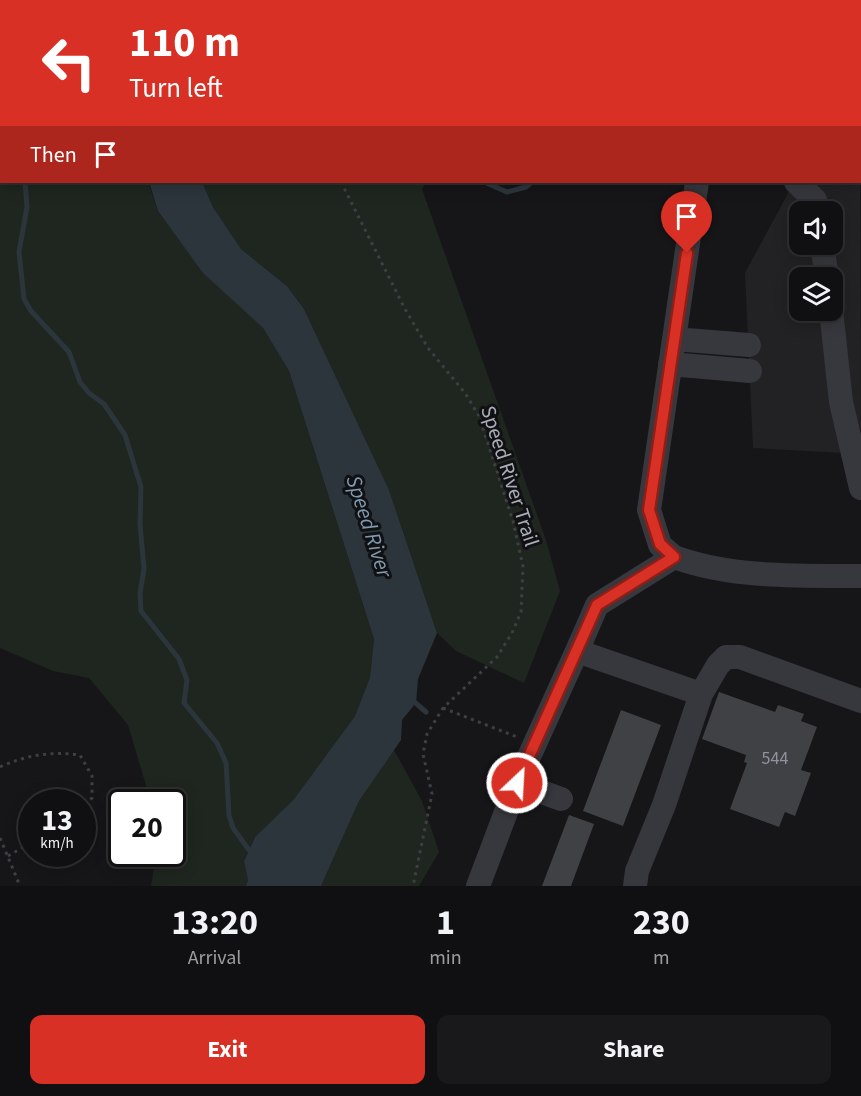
<!DOCTYPE html>
<html lang="en">
<head>
<meta charset="utf-8">
<style>
	body { margin:0; font-family:"Source Sans 3",sans-serif; background:#19191b; color:#f1f3f6; height:100vh; display:flex; flex-direction:column; font-size:22px; white-space:nowrap }
	* { box-sizing:border-box; margin:0 }
	p { font-size:20px; color:#9c9d9f }
	.icon { flex:none; width:33px; height:33px; fill:none; stroke:currentColor; stroke-width:2; stroke-linecap:round; stroke-linejoin:round }
	.map { position:relative; height:886px; overflow:hidden }
	.details { display:flex; flex-direction:column; background:#101012; flex:1 }
	.details>* { flex:none }
	.banner { position:absolute; left:0px; top:0px; width:861px; height:183px; box-shadow:0 3px 15px #0003,0 0 0 2px #303032; background:#d93025; color:#fff; overflow:hidden }
	.controls { position:absolute; left:789px; top:201px; display:grid; gap:12px }
	.controls a { display:grid; place-items:center; width:54px; height:54px; border-radius:12px; background:#101012; box-shadow:0 3px 15px #0003,0 0 0 2px #303032; font-size:30px }
	.speed { position:absolute; left:18px; top:789px; display:flex; gap:12px; font-size:30px; font-weight:700; text-align:center }
	.speed>* { display:grid; place-content:center; width:78px; height:78px; border-radius:50%; background:#101012; box-shadow:0 3px 15px #0003,0 0 0 2px #303032; line-height:1 }
	.speed small { font-size:15px; font-weight:400 }
	.speed .limit { border:3px solid #111; border-radius:9px; background:#fff; color:#111 }
	.pin { position:absolute; display:grid; place-items:center; width:51px; height:51px; color:#fff; margin:-62px -26px; border-radius:50% 50% 50% 0; rotate:-45deg; box-shadow:0 0 6px #0007 }
	.pin .icon { rotate:45deg }
	.me { position:absolute; width:66px; margin:-33px; rotate:25deg; stroke-linejoin:round; filter:drop-shadow(0 0 4px #0008) }
	.turn { display:flex; align-items:center; gap:21px; height:126px; padding:0 30px; font-size:27px }
	.turn .icon { width:78px; height:78px; stroke-width:2.5 }
	.turn b { display:block; font-size:42px; line-height:51px }
	.then { display:flex; align-items:center; height:57px; padding:0 30px; background:#0003; gap:12px; font-size:22px }
	.eta { display:flex; justify-content:space-evenly; align-items:center; height:102px; text-align:center }
	.eta b { font-size:36px; font-weight:700; line-height:42px }
	.action { display:flex; gap:12px; margin-top:auto; padding:12px 30px }
	.action a { flex:1; height:69px; border-radius:12px; background:#d93025; color:#fff; font-size:24px; font-weight:700; line-height:69px; text-align:center }
	.action a+a { background:#19191b; color:#f1f3f6 }
	.map>svg:first-child { display:block }
	.built { fill:#222225; fill-rule:evenodd }
	.green { fill:#1e261f }
	.water { fill:#2c353c }
	.lines { fill:none; stroke-linecap:round; stroke-linejoin:round }
	.stream { stroke:#2c353c; stroke-width:5 }
	.building { fill:#404145 }
	.path { stroke:#3d3f44; stroke-width:3; stroke-dasharray:3 4.5; stroke-linecap:butt }
	.minor { stroke:#37383d; stroke-width:24 }
	.route-casing { stroke:#8d1f18; stroke-width:15 }
	.route { stroke:#d93025; stroke-width:10 }
	.labels { text-anchor:middle; stroke-width:6; stroke-linejoin:round; paint-order:stroke }
	.number-label { font-size:18px; fill:#8e929b }
	.street-label { font-size:21px; fill:#a8adb8; stroke:#111113 }
	.water-label { font-size:22px; font-style:italic; fill:#7f9bb3; stroke:#111113 }
</style>
</head>
<body>
<div class="map">
<svg width="861" height="886" viewBox="0 0 861 886">
	<rect width="100%" height="100%" fill="#161618"/>
	<path class="built" d="M860,154L861,454L753,448L745,273L794,182H860ZM800,212H832V244H800ZM800,278H832V310H800Z"/>
	<path class="green" d="M0,0H118L2,2V182H148L158,211L203,272L263,328L289,371L374,639L370,677L355,716L294,799L255,837L244,860L248,880L246,886H151L156,854H172V802H151L128,725L89,678L53,671L0,648Z
		M165,0H407L408,1L166,2Z
		M202,182H427L422,189L546,540L560,591L524,683L456,651L437,633L389,490L304,309L287,286L241,249L213,207Z
		M393,748L422,801L439,852L419,886H321L359,801Z"/>
	<path class="water" d="M149,182H202L213,207L241,249L287,286L304,309L389,490L437,633L418,679L416,703L402,720L401,740L359,801L321,886H246L248,880L244,861L255,837L294,799L355,716L370,677L374,639L289,371L263,328L203,273L158,211Z"/>
	<g class="lines">
		<path class="stream" d="M860,136H861
			M25,182L27,207L19,252L24,299L31,311L69,352L80,382L89,393L104,404L125,435L141,487L140,524L144,569L140,593L141,611L179,659L187,680L184,703L217,743L226,763L229,815L233,828L249,850
			M484,182L507,192L526,187L532,182
			M411,699L426,712"/>
	</g>
	<path class="building" d="M719,692L775,712L778,705L804,714L801,721L817,727L801,770L811,773L795,816L785,812L779,827L730,809L747,763L744,762L746,755L702,739Z
		M621,710L661,725L623,826L583,811Z
		M569,815L594,824L571,886H542Z"/>
	<g class="lines">
		<path class="path" d="M255,0V2
			M341,182L405,309L428,348L465,393L479,416L513,521L523,567L521,612L512,633L497,657L443,708L427,734L423,754L432,794L413,886
			M443,708L517,737
			M0,767C26,755 52,751 80,755L92,776V798L82,806
			M0,838L20,886
			M8,856L32,842"/>
		<path class="minor" d="M702,0V2
			M796,182L815,200L818,212
			M822,244L827,278
			M831,310L841,402L861,488
			M674,339L749,345
			M670,364L750,371
			M674,557L660,545L649,510L697,182
			M577,651L597,605L674,557C731,578 800,576 861,576
			M701,694L718,665L726,657H740L861,701
			M517,783L561,799
			M478,886L517,783L577,651L701,694L664,805L637,871L635,886"/>
	</g>
	<g class="lines">
		<g class="route-casing">
			<path id="route" d="M517,783L597,605L674,557L660,544L649,510L687,253"/>
		</g>
		<use href="#route" class="route"/>
	</g>
	<g class="labels">
		<g class="number-label">
			<text x="775" y="764">544</text>
		</g>
		<g class="street-label">
			<text transform="translate(510 476) rotate(72)" y="7">Speed River Trail</text>
		</g>
		<g class="water-label">
			<text transform="translate(370 526) rotate(72)" y="8">Speed River</text>
		</g>
	</g>
</svg>
<div class="controls">
<a><svg class="icon" aria-label="sound" viewBox="0 0 24 24"><path d="M4 9h4l5-4v14l-5-4H4zM17 9q2 3 0 6"/></svg></a>
<a><svg class="icon" aria-label="layers" viewBox="0 0 24 24"><path d="M12 4l9 5-9 5-9-5zM3 14l9 5 9-5"/></svg></a>
</div>
<div class="speed"><div>13<small>km/h</small></div><div class="limit">20</div></div>
<div class="pin" style="left:687px;top:253px;background:#d93025"><svg class="icon" aria-label="arrive" viewBox="0 0 24 24"><path d="M6 21V4h12l-3 4 3 4H6"/></svg></div>
<svg class="me" style="left:517px;top:783px" viewBox="-20 -20 40 40"><circle r="17" fill="#d93025" stroke="#fff" stroke-width="3"/><path d="M0-11L8 9 0 5-8 9z" fill="#fff"/></svg>
<div class="banner">
<div class="turn"><svg class="icon" aria-label="left" viewBox="0 0 24 24"><path d="M17 20v-9H6M10 6l-5 5 5 5"/></svg><div><b>110 m</b>Turn left</div></div>
<div class="then">Then<svg class="icon" aria-label="arrive" viewBox="0 0 24 24"><path d="M6 21V4h12l-3 4 3 4H6"/></svg></div>
</div>
</div>
<section class="details">
<div class="eta">
<div><b>13:20</b><p>Arrival</p></div>
<div><b>1</b><p>min</p></div>
<div><b>230</b><p>m</p></div>
</div>
<div class="action"><a>Exit</a><a>Share</a></div>
</section>
</body>
</html>
